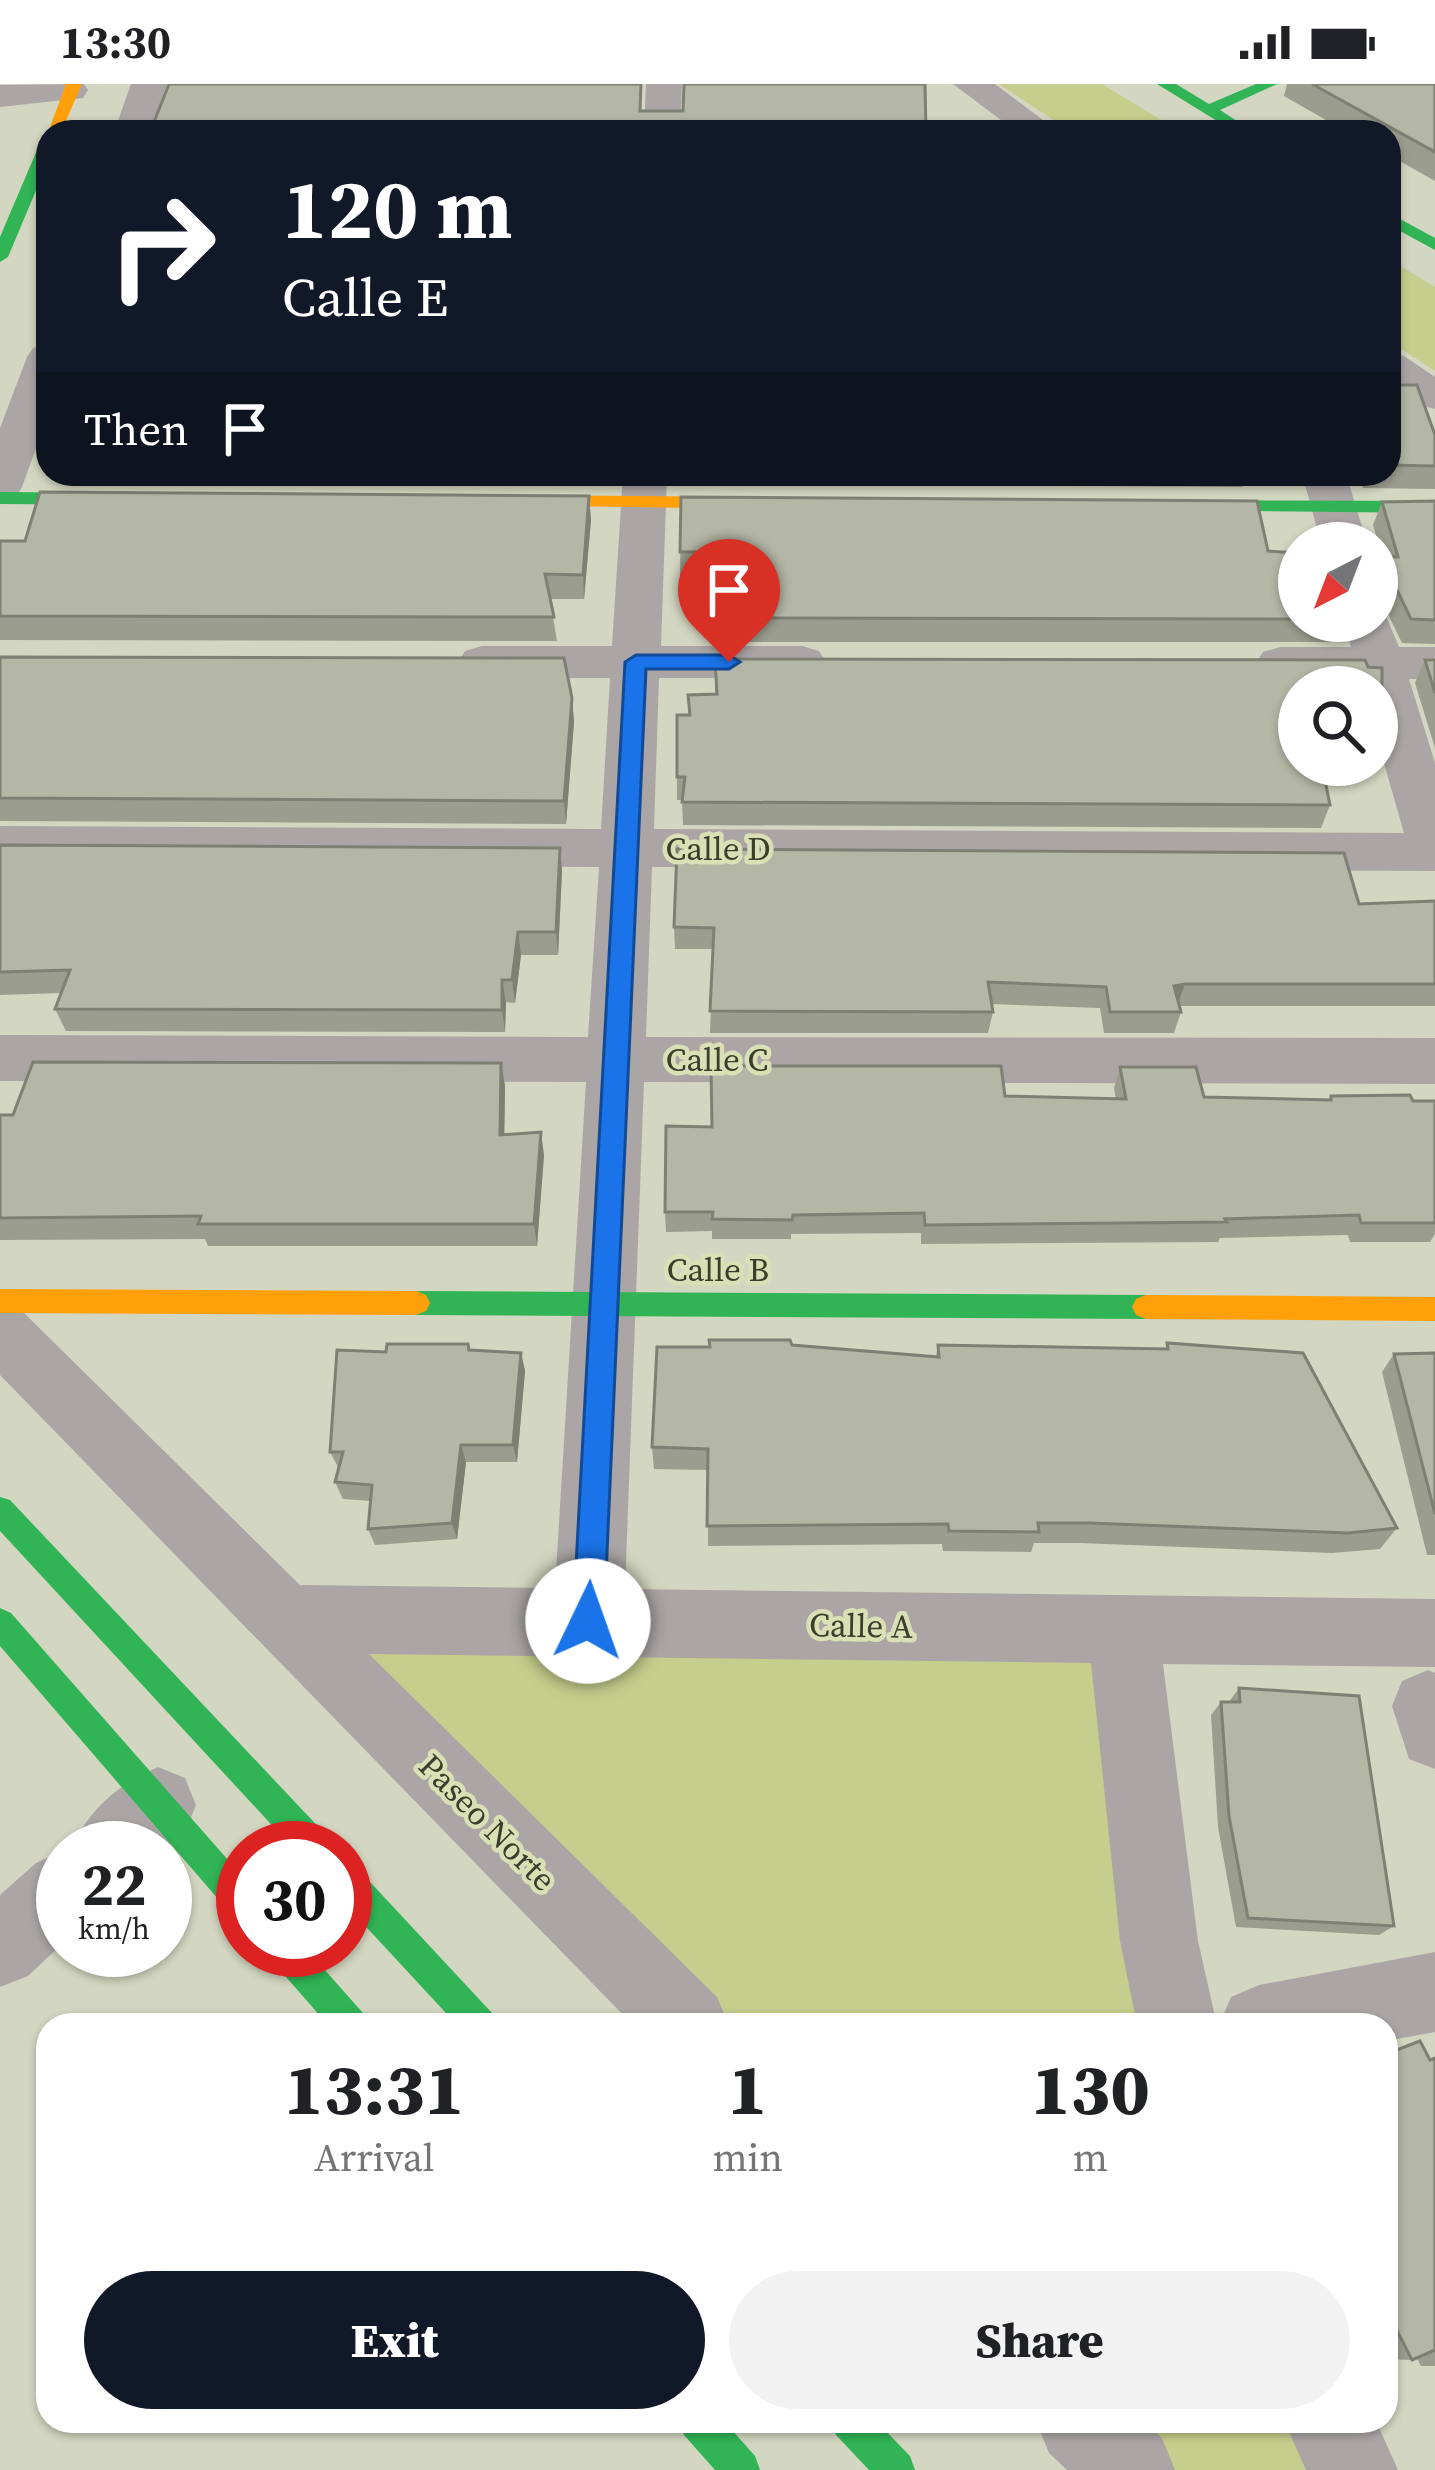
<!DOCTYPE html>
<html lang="en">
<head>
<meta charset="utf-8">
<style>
	body { margin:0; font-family:"Source Serif 4",serif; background:#f2f2f2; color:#202124; height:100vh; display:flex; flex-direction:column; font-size:45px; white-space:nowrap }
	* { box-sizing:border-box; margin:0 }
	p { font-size:39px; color:#757577 }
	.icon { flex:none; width:66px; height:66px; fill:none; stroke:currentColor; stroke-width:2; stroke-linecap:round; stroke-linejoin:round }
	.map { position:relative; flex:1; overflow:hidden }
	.details { position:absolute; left:36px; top:1929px; width:1362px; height:420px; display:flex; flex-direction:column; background:#fff; border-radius:36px; box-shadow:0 3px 9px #0004 }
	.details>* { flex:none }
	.guide { position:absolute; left:36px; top:36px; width:1365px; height:366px; border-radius:36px; box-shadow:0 3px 9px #0004; background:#111827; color:#fff; overflow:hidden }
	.needle { width:78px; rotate:222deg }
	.tools { position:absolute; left:1278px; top:438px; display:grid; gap:24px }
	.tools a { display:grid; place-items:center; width:120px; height:120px; border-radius:50%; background:#fff; box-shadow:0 3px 9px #0004; font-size:60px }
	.speed { position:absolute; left:36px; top:1737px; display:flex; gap:24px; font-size:60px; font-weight:700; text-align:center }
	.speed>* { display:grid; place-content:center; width:156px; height:156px; border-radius:50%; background:#fff; box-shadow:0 3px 9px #0004; line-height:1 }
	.speed small { font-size:30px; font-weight:400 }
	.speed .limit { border:18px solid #d22; background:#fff; color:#111 }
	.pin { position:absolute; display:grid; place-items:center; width:102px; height:102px; color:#fff; margin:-123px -51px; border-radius:50% 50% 50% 0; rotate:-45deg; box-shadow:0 0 12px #0007 }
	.pin .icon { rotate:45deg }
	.me { position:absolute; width:132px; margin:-66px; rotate:3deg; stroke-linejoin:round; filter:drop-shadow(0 0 9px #0008) }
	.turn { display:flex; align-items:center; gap:42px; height:252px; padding:0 48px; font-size:54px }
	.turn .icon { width:156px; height:156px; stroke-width:2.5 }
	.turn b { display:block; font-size:84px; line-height:102px }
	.then { display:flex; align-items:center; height:114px; padding:0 48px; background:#0003; gap:24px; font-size:45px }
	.eta { display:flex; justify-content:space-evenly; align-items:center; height:204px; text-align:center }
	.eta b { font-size:72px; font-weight:800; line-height:84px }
	.action { display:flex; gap:24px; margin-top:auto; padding:24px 48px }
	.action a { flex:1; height:138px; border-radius:72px; background:#111827; color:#fff; font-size:48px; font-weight:800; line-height:138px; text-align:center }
	.action a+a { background:#f2f2f2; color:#202124 }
	.status { display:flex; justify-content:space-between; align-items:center; height:84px; padding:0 60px; background:#fff; direction:ltr }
	.status svg { height:33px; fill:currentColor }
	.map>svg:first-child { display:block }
	.green { fill:#c5ce8c }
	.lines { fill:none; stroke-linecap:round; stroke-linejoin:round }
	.street { fill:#aba6a5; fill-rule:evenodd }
	.fast { fill:#30b455; fill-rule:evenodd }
	.slow { fill:#ff9f0a; fill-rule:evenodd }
	.wall { fill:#9b9d8e }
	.shaded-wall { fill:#7e8074 }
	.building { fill:#b4b7a5; stroke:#7e8074; stroke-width:3 }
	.route { fill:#1a73e8; stroke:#114b97; stroke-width:3 }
	.labels { text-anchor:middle; stroke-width:9; stroke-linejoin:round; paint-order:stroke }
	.street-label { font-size:33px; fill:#3b3e2d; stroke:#d9e0b6 }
</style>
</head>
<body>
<div class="status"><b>13:30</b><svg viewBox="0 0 49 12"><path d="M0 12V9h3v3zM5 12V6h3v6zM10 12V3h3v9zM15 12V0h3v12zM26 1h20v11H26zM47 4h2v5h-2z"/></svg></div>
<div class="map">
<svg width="1435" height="2386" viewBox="0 0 1435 2386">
	<rect width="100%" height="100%" fill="#d3d6c0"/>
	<path class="green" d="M999,0H1102L1181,48H1072Z
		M1389,175L1435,203V287L1389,257Z
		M346,1559L1101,1571L1145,1941H728Z
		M1123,2337H1289L1313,2386H1172Z"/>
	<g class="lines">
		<path class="street" d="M84,0L88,6L83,14L0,23V1Z
			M131,0H167L150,48H114Z
			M646,0H682L680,48H644Z
			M953,0H995L1059,48H1017Z
			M48,260V331L22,403L16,413L0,416V344L27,273L33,264Z
			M1389,268L1404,272L1435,293V325L1420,321L1389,300Z
			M623,390H667L661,562H802L819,567L826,578L819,589L802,594H659L654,745L1404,749L1377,655V603H1362L1360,595H1280L1263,590L1256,579L1263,568L1280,563H1351L1345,543L1349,537H1377V530L1386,532L1399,563H1435V595H1409L1435,679V787L652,783L646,953L1435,954V1000L644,998L625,1505L1435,1515V1583L1163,1580L1198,1857L1217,1941H1137L1120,1857L1091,1579L369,1570L717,1913L729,1941H633L0,1291V1220L23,1228L300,1501L555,1504L586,998L0,997V951L588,953L599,783L0,780V742L601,745L610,594H482L465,589L458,578L465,567L482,562H612Z
			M1302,390H1346L1367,459H1321Z
			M1428,1586L1435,1589V1685L1409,1675L1392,1622L1402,1597Z
			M158,1683L185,1694L196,1721L185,1748L165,1765L72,1764C88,1726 120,1699 158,1683Z
			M63,1767V1859L28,1892L0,1903V1811L36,1779Z
			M1435,1868V1948L1386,1957V1941H1219L1231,1913L1259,1901Z
			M1036,2337H1145L1162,2354L1175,2386H1067L1049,2369Z
			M1284,2337H1376L1398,2386H1306Z"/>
		<path class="fast" d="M1157,0H1176L1209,20L1256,0H1277L1220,26L1254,48H1235Z
			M48,54V78L8,173L0,178V153L40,59Z
			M1389,129L1435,154V166L1389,141Z
			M0,408L128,409L138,415L128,421L0,420Z
			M1168,416L1435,417V429L1161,426L1158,422Z
			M416,1207L1146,1211L1156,1215L1160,1223L1156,1231L1146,1235L416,1231L406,1227L402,1219L406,1211Z
			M0,1413L10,1416L327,1752L331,1764H293L0,1447Z
			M0,1524L11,1529L243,1793V1835L231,1830L0,1562Z
			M345,1780L357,1784L492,1929L497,1941H457L345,1820Z
			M268,1866H307L363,1929L368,1941H328L273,1878Z
			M679,2337H724L755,2372L760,2386H715L684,2351Z
			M831,2337H876L910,2372L915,2386H869L836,2351Z"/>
		<path class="slow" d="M66,0H82L61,48L47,51Z
			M502,411L770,413L780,419L770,425L495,421V413Z
			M0,1205L416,1207L426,1211L430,1219L426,1227L416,1231L0,1229Z
			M1146,1211L1435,1213V1237L1146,1235L1136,1231L1132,1223L1136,1215Z"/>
	</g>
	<path class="wall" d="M1287,0H1435V97L1389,71V48H1347L1284,12Z
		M1389,301L1435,351V405L1363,404L1358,390H1389Z
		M48,313V354L40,332Z
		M57,390H595L594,399L59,396Z
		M681,390H1246L1242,403L682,400Z
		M589,412L591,436L584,515H550L557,557L0,556V457H25Z
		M681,413L1299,469V537H1353L1345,558H713L711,519H699V492H680Z
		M1435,417V560L1402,559L1387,528L1382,472L1373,441L1382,418Z
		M0,573L572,614L574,638L566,740L0,737Z
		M715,575L1365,576L1368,583L1382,584V632L1388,652L1377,675V603H1299V681H1352L1345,698H1326L1330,721L1321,744L683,741L682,716H677V631H688V611L715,610Z
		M1425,576H1435V664L1415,599Z
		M0,761L560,764L562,787L558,871H521L515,919L506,918L505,948L66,947L55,925L61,909L0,911Z
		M1435,817V922H1180L1181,928L1174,949H1104L1100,924L991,920L993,928L988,949H710L713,865H675L674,843Z
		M501,979L505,1002L504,1051L544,1071L537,1162H208L205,1155L0,1156V1031Z
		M1120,983L1204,1013L1328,1016L1331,1012L1435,1017V1150L1430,1158H1350L1348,1151L1220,1154L1218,1158L921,1160V1149L791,1150V1155H712V1147L666,1148L665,1128L712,1043L1005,1012L1116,1015L1114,1004Z
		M1167,1259L1397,1444L1380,1465L1332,1469L1080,1459H1034L1031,1468L943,1467L942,1460L708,1462V1386L654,1385L652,1363L710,1263L792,1261L936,1272L938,1261L1165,1265Z
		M469,1266L521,1269L525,1287L517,1378H466L457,1455L375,1461L368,1445L371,1417L343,1415L335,1398L339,1385L330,1368L386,1268Z
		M1435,1269V1471H1427L1382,1288L1394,1270Z
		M1239,1604L1394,1842L1379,1851L1236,1843L1218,1743L1211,1631L1221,1618H1229Z
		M1386,1970L1430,1975L1435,1973V2282H1421L1417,2274L1412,2276L1388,2275L1386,2271Z"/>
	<path class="shaded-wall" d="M589,412L591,436L584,515L583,491Z
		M1396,504L1387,528L1377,529V507Z
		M572,614L574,638L566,740L564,717Z
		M560,764L562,787L558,871L556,848Z
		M518,848L521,871L515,919L512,896Z
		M502,896L506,918L505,948L502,926Z
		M1185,900L1177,922L1174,902Z
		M501,979L505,1002L504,1074L500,1051Z
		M541,1048L544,1071L537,1162L534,1140Z
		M521,1269L525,1287L517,1378L513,1361Z
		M461,1361L466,1378L457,1455L452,1439Z"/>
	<path class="building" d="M169,0H641L640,27H683L684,0H925L926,48H150Z
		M1312,0H1435V68Z
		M1389,301H1417L1435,351V382L1389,381Z
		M48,313V333L40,332Z
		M40,408L589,412L583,491L545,490L554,533L0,532V457H25Z
		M681,413L1257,417L1268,467L1299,469V535L713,534L711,495H699V468H680Z
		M1435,417V536L1411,535L1396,504L1377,507V472L1398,473L1382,418Z
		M0,573L564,574L572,614L564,717L0,714Z
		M715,575L1365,576L1368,583L1382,584V632L1388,652H1377V603H1299V681H1322L1330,721L682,718L685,693H677V631H690L688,611L717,610Z
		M1425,576H1435V609Z
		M0,761L560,764L556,848H518L512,896H502V926L55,925L70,886L0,888Z
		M677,765L1344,769L1359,820L1435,817V900H1185L1174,902L1181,928H1110L1106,903L988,898L993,928L710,927L714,844L674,843Z
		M33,978L501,979L500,1051L541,1048L534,1140H198L201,1132L0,1134V1031H13Z
		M711,982H1001L1005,1012L1126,1015L1120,983H1196L1204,1013L1331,1016V1012L1410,1011L1413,1017H1435V1139H1361L1359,1131L1225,1135L1227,1138L925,1141L924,1129L793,1131L792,1136L712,1135L713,1128H665L666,1042L712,1043Z
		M709,1256H790L792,1261L939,1273L938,1261L1168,1265L1167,1259L1303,1269L1397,1444L1348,1449L1089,1439H1038L1039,1448L949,1447L948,1440L707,1442L708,1365L652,1363L657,1263H710Z
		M387,1260H468L469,1266L521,1269L513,1361H461L452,1439L368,1445L372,1401L335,1398L343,1368H330L337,1266L386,1268Z
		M1435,1269V1430L1394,1270Z
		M1239,1604L1359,1612L1394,1842L1248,1834L1229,1732L1221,1618H1240Z
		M1420,1957L1430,1976L1435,1974V2266L1412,2276L1386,2225V1970Z"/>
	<path class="route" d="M636,571H729L740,578L729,585H646L604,1537L599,1547L588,1552L577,1547L573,1537L625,578Z"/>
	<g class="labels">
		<g class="street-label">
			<text x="718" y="776">Calle D</text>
			<text x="717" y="987">Calle C</text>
			<text x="718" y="1197">Calle B</text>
			<text transform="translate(861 1541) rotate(1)" y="12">Calle A</text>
			<text transform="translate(488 1738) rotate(45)" y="12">Paseo Norte</text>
		</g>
	</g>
</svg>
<div class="tools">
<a><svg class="needle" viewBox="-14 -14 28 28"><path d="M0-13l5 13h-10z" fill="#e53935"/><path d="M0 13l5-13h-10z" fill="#757577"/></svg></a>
<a><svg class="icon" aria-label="search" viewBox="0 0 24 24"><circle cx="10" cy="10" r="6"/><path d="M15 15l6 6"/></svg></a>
</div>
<div class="speed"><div>22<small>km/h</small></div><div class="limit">30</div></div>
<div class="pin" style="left:729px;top:578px;background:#d93025"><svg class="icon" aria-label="arrive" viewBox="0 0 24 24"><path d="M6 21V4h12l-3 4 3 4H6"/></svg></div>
<svg class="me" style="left:588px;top:1537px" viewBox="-20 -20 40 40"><circle r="19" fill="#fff"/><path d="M0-13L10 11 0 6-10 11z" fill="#1a73e8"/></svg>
<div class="guide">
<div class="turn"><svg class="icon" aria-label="right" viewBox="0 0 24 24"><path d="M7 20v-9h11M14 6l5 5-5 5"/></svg><div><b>120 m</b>Calle E</div></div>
<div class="then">Then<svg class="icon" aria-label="arrive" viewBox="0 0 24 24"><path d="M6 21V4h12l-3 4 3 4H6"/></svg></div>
</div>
<section class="details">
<div class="eta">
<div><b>13:31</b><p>Arrival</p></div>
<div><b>1</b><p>min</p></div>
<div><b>130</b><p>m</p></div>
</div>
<div class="action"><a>Exit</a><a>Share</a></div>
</section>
</div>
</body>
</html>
